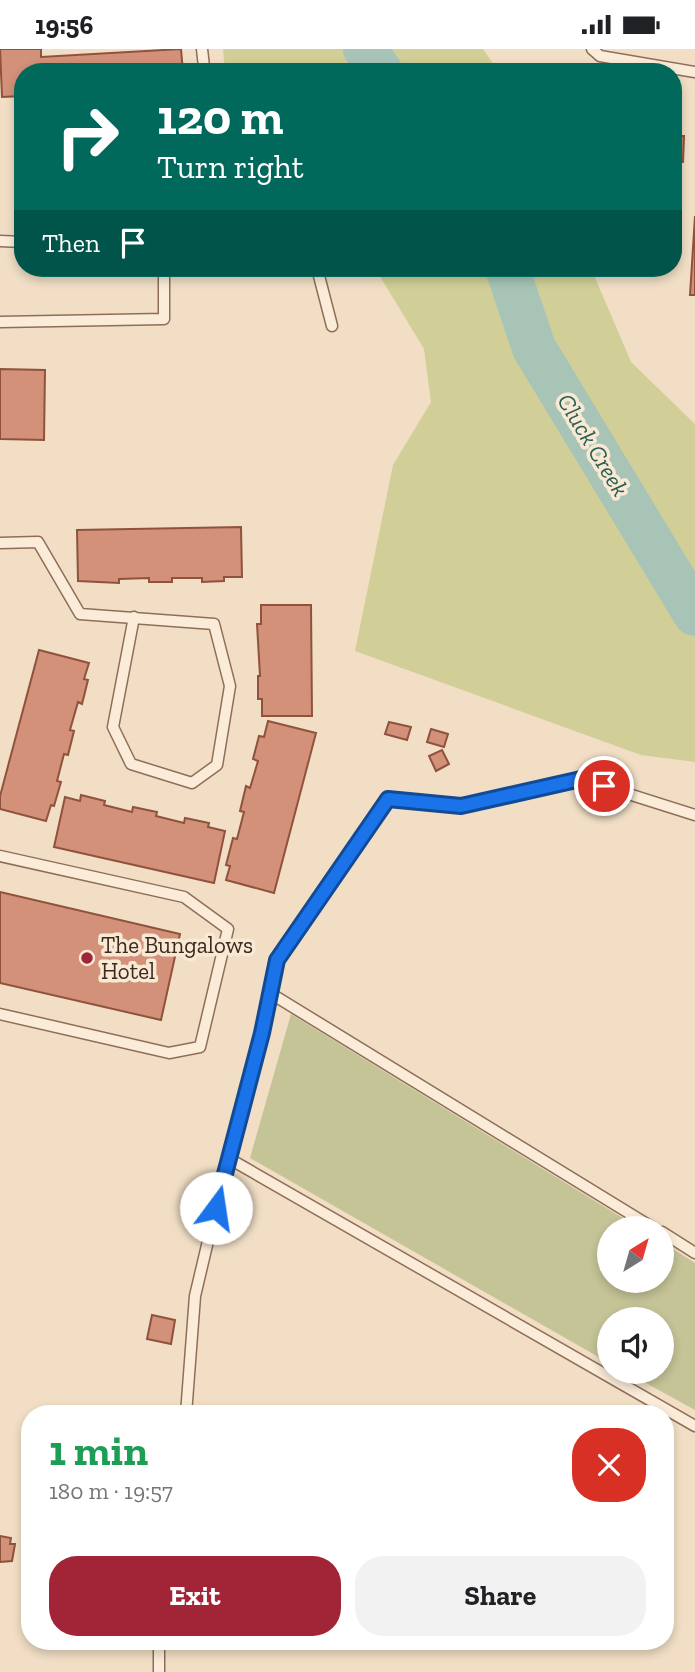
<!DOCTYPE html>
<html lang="en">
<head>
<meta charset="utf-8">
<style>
	body { margin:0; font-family:"Zilla Slab",serif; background:#f2f2f2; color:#202124; height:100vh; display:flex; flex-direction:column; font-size:26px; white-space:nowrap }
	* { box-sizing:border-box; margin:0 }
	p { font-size:23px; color:#757577 }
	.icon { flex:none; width:38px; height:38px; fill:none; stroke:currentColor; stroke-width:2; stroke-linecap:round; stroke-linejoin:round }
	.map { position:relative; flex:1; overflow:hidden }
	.panel { position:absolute; left:21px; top:1356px; width:653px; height:245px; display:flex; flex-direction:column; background:#fff; border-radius:28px; box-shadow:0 4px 10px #0003 }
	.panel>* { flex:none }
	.hud { position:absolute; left:14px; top:14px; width:668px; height:214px; border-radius:28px; box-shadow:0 4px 10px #0003; background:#00695c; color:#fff; overflow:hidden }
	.needle { width:46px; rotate:37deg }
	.tools { position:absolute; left:597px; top:1167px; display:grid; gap:14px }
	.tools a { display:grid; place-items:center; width:77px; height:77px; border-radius:50%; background:#fff; box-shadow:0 4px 10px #0003; font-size:35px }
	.pin { position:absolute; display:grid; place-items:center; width:60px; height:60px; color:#fff; margin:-30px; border:4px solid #fff; border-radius:50%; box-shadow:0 2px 7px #0007 }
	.me { position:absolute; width:77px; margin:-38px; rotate:14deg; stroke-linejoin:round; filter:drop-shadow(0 0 5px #0008) }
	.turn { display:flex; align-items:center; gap:24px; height:147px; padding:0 28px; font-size:32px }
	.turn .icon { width:91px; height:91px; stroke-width:2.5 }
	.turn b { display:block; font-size:49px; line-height:60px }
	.then { display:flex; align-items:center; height:66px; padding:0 28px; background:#0003; gap:14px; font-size:26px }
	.round { display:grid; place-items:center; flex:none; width:74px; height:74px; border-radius:28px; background:#f2f2f2 }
	.summary { display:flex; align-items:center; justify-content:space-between; height:119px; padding:0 28px }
	h1 { font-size:42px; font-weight:800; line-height:52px; color:#1e9e55 }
	.action { display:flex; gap:14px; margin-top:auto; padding:14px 28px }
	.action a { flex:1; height:80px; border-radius:28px; background:#a22437; color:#fff; font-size:28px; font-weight:800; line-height:80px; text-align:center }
	.action a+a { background:#f2f2f2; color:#202124 }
	.status { display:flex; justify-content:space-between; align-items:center; height:49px; padding:0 35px; background:#fff; direction:ltr }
	.status svg { height:19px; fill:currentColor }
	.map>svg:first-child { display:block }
	.green { fill:#d1cf97 }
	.cemetery { fill:#c5c497 }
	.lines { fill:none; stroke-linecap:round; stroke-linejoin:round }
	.river { stroke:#a7c4b7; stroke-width:44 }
	.building { fill:#d29178; stroke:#8f523d; stroke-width:2 }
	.service-casing { stroke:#8e6e59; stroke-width:13 }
	.service { stroke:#fbecd9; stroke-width:10 }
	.route-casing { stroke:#114b97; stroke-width:18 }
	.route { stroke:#1a73e8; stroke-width:12 }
	.poi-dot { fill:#a22437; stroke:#f8e9d5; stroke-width:2.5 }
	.labels { text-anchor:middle; stroke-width:7; stroke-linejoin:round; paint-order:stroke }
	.poi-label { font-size:23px; fill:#3d291e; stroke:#f8e9d5; text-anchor:start }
	.water-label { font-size:24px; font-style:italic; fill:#2c5e54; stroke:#f8e9d5 }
</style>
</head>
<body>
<div class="status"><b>19:56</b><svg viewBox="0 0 49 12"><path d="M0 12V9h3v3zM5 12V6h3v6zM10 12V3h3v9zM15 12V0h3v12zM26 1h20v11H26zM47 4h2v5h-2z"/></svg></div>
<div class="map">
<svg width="695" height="1623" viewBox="0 0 695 1623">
	<rect width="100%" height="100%" fill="#f1dec5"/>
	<path class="green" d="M223,0H483L499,23H225Z
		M375,219H591L631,313L695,375V713L641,706L355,602L393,416L431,353L424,300Z"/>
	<path class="cemetery" d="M291,965L639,1179L609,1180V1232H662V1193L695,1214V1361L626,1323H662V1270H609V1314L250,1109Z"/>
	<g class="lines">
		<path class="river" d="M365,0L381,23
			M507,219L534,299L695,565"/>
	</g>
	<path class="building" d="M0,0H41V8L181,0L183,23H23V47L2,48Z
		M674,87H684L683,113L674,112Z
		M695,167V246H690Z
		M0,320L45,321L44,391L0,390Z
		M241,478L242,528H224V532L202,533V529H172V533H149V529L119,530V534L78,532L77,481Z
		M261,556H311L312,667H262V650H258V627H260L257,575H261Z
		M39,601L89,614L84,630L88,631L82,655L78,653L70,681L74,682L68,706L64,705L57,732L61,733L54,757L51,756L46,772L0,760V747Z
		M268,672L316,684L274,844L226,831L230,817L226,816L233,789L237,790L244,763L240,762L246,737L250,739L258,712L253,710L259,687L264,688Z
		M389,673L411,678L407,691L385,685Z
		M431,680L448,685L444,698L427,693Z
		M442,701L449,715L436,722L429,707Z
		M81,746L105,752L104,756L132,763L133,758L157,763L156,767L184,774L185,769L209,774L208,778L225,782L214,834L54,798L65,748L80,752Z
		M0,843L180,885L161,971L0,934Z
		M152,1266L175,1271L171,1295L147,1290Z
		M0,1487L11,1489L10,1495H15L12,1512L0,1513Z"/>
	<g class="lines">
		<g class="service-casing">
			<path id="service" d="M202,0L204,18
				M592,0L600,7L695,23
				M0,192L23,193
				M317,219L332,277
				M0,273L164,270V219
				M0,494L38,493L80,565L214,575L230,637L217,716L192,734L131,715L113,678L134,568
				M0,807L184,848L228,880L200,998L169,1004L0,965
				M270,944L655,1180
				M228,1109L695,1377
				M662,1183L695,1204
				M186,1365L195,1247L221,1137L262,984L277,911L388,750L461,757L581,730L695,766
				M159,1592V1623"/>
		</g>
		<use href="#service" class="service"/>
	</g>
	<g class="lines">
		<g class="route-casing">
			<path id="route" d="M216,1159L262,984L277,911L388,750L461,757L581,730L604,737"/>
		</g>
		<use href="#route" class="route"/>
	</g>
	<circle class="poi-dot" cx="87" cy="909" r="7"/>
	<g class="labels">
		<g class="poi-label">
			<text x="101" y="904">The Bungalows<tspan x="101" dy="26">Hotel</tspan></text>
		</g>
		<g class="water-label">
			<text transform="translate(593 396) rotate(59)" y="8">Cluck Creek</text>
		</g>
	</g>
</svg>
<div class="tools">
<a><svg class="needle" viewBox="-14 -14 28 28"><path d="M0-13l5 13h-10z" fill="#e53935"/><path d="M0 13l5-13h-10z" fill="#757577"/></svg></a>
<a><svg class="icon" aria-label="sound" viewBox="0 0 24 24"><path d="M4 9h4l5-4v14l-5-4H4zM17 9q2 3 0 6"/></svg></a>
</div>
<div class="pin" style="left:604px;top:737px;background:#d93025"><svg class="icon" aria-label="arrive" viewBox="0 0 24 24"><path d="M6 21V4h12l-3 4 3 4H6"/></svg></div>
<svg class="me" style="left:216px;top:1159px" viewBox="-20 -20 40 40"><circle r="19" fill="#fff"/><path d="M0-13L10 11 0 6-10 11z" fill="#1a73e8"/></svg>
<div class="hud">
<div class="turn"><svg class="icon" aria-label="right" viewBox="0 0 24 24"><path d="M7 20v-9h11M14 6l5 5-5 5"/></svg><div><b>120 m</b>Turn right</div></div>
<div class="then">Then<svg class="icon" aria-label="arrive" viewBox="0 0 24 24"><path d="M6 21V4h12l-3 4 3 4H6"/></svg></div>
</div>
<section class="panel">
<div class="summary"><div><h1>1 min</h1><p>180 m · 19:57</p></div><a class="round" style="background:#d93025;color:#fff"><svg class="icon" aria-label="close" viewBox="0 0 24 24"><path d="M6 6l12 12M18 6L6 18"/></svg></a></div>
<div class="action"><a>Exit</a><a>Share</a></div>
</section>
</div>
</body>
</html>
